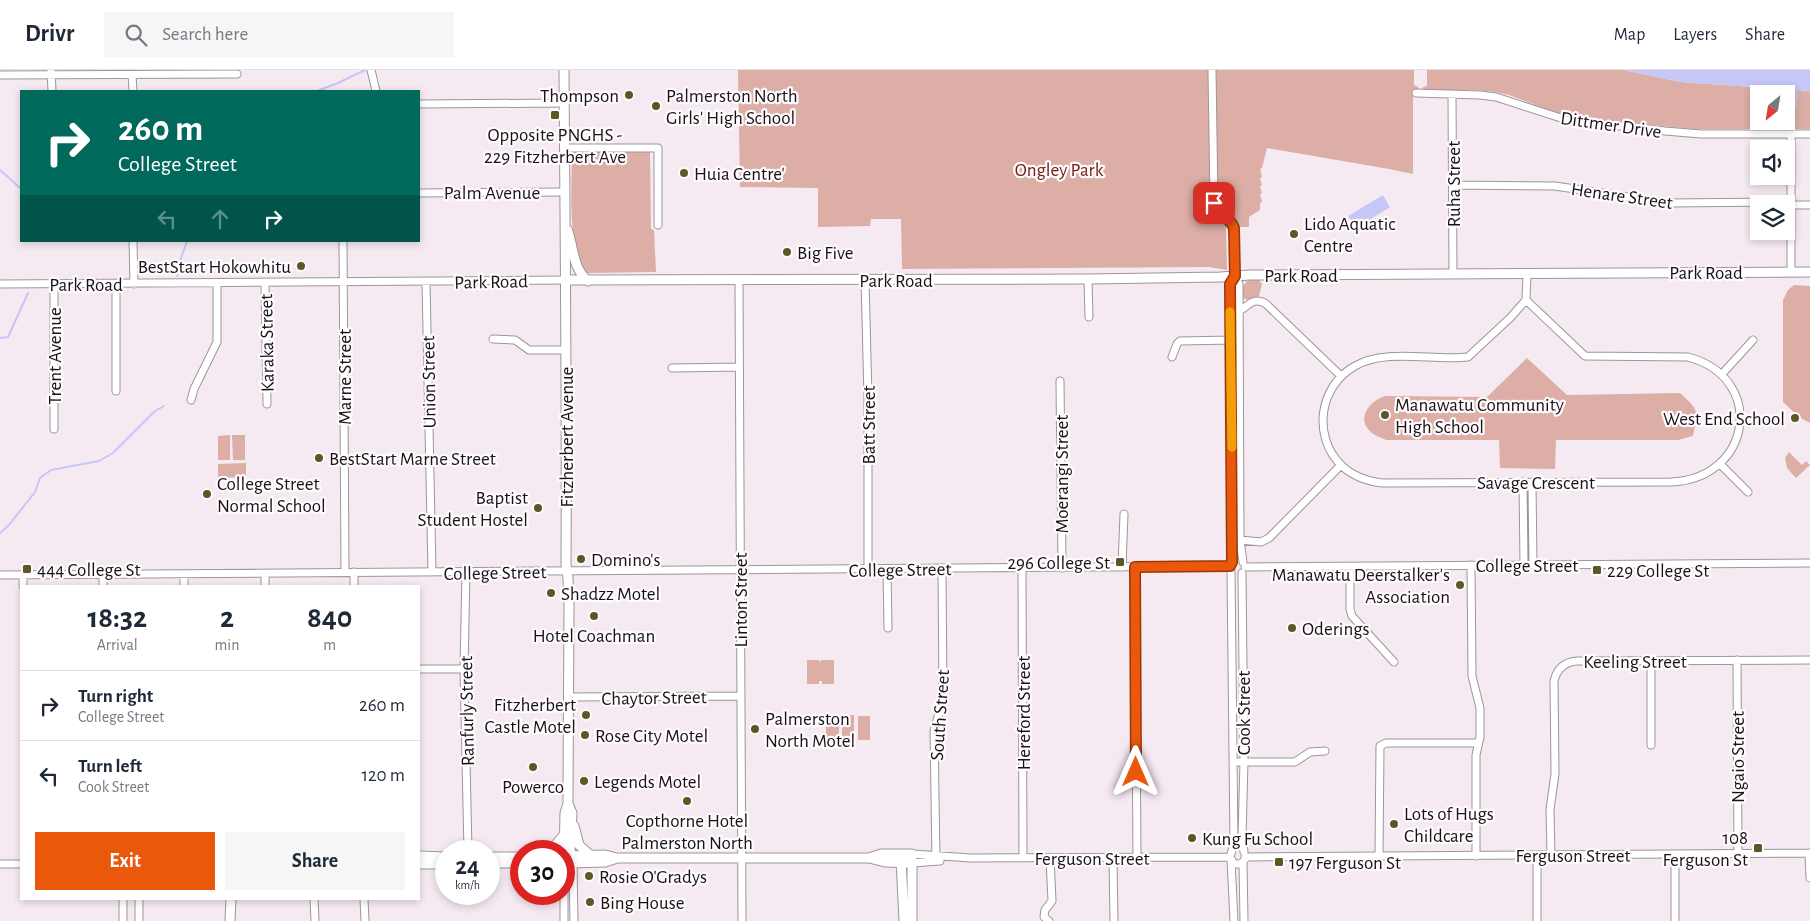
<!DOCTYPE html>
<html lang="en">
<head>
<meta charset="utf-8">
<style>
	body { margin:0; font-family:"Alegreya Sans",sans-serif; background:#f6f6f7; color:#1f2937; height:100vh; display:flex; flex-direction:column; font-size:19px; white-space:nowrap }
	* { box-sizing:border-box; margin:0 }
	p { font-size:16px; color:#747a83 }
	.icon { flex:none; width:28px; height:28px; fill:none; stroke:currentColor; stroke-width:2; stroke-linecap:round; stroke-linejoin:round }
	.map { position:relative; flex:1; overflow:hidden }
	.sheet { position:absolute; left:20px; top:515px; width:400px; height:315px; display:flex; flex-direction:column; background:#fff; border-radius:0px; box-shadow:0 2px 8px #0003 }
	.sheet>* { flex:none }
	.banner { position:absolute; left:20px; top:20px; width:400px; height:152px; border-radius:0px; box-shadow:0 2px 8px #0003; background:#00695c; color:#fff; overflow:hidden }
	.needle { width:32px; rotate:210deg }
	.tools { position:absolute; left:1750px; top:15px; display:grid; gap:10px }
	.tools a { display:grid; place-items:center; width:45px; height:45px; border-radius:0px; background:#fff; box-shadow:0 2px 8px #0003; font-size:25px }
	.speed { position:absolute; left:435px; top:770px; display:flex; gap:10px; font-size:25px; font-weight:700; text-align:center }
	.speed>* { display:grid; place-content:center; width:65px; height:65px; border-radius:50%; background:#fff; box-shadow:0 2px 8px #0003; line-height:1 }
	.speed small { font-size:12px; font-weight:400 }
	.speed .limit { border:8px solid #d22; background:#fff; color:#111 }
	.pin { position:absolute; display:grid; place-items:center; width:42px; height:42px; color:#fff; margin:-21px; border-radius:10px; box-shadow:0 2px 8px #0006 }
	.me { position:absolute; width:55px; margin:-28px; rotate:0deg; stroke-linejoin:round; filter:drop-shadow(0 0 4px #0008) }
	.turn { display:flex; align-items:center; gap:18px; height:105px; padding:0 15px; font-size:22px }
	.turn .icon { width:65px; height:65px; stroke-width:2.5 }
	.turn b { display:block; font-size:35px; line-height:42px }
	.lanes { display:flex; align-items:center; height:48px; padding:0 15px; background:#0003; justify-content:center; gap:25px; direction:ltr }
	.lanes .off { opacity:.35 }
	.eta { display:flex; justify-content:space-evenly; align-items:center; height:85px; text-align:center }
	.eta b { font-size:30px; font-weight:700; line-height:35px }
	.action { display:flex; gap:10px; margin-top:auto; padding:10px 15px }
	.action a { flex:1; height:58px; border-radius:0px; background:#ea580c; color:#fff; font-size:20px; font-weight:700; line-height:58px; text-align:center }
	.action a+a { background:#f6f6f7; color:#1f2937 }
	ul { padding:0; list-style:none }
	li { display:flex; align-items:center; gap:15px; height:70px; padding:0 15px; border-top:1px solid #e0e1e3 }
	li div { flex:1 }
	li b { display:block; font-size:19px }
	li em { font-style:normal }
	header { display:flex; align-items:center; gap:30px; box-sizing:border-box; height:70px; padding:0 25px; background:#fff; border-bottom:1px solid #e0e1e3 }
	header strong { font-size:24px }
	nav { display:flex; gap:28px; margin-inline-start:auto; font-size:18px }
	.search { width:350px; height:45px; background:#f6f6f7; display:flex; align-items:center; gap:12px; box-sizing:border-box; padding:0 18px; border-radius:0px; color:#747a83; font-size:19px }
	.map>svg:first-child { display:block }
	.green { fill:#dcaea6; fill-rule:evenodd }
	.water { fill:#c6c6f7 }
	.lines { fill:none; stroke-linecap:round; stroke-linejoin:round }
	.stream { stroke:#c6c6f7; stroke-width:2 }
	.minor-casing { stroke:#9f949b; stroke-width:9 }
	.major-casing { stroke:#9f949b; stroke-width:11 }
	.minor { stroke:#fff; stroke-width:7 }
	.major { stroke:#fff; stroke-width:9 }
	.route-casing { stroke:#983908; stroke-width:12 }
	.route { stroke:#ea580c; stroke-width:9 }
	.slow { stroke:#f59e0b; stroke-width:9 }
	.poi-dot { fill:#5a5825; stroke:#fffafd; stroke-width:2 }
	.labels { text-anchor:middle; stroke-width:4.5; stroke-linejoin:round; paint-order:stroke }
	.poi-label { font-size:19px; fill:#171315; stroke:#fffafd; text-anchor:start }
	.street-label { font-size:19px; fill:#171315; stroke:#fffafd }
	.park-label { font-size:19px; fill:#712119; stroke:#fffafd }
</style>
</head>
<body>
<header>
<strong>Drivr</strong>
<div class="search"><svg class="icon" aria-label="search" viewBox="0 0 24 24"><circle cx="10" cy="10" r="6"/><path d="M15 15l6 6"/></svg>Search here</div>
<nav><a>Map</a><a>Layers</a><a>Share</a></nav>
</header>
<div class="map">
<svg width="1810" height="851" viewBox="0 0 1810 851">
	<rect width="100%" height="100%" fill="#f6eaf2"/>
	<path class="green" d="M738,0H1414V15L1418,17L1419,21L1413,24V104L1389,99L1267,78L1262,98L1260,99L1262,107L1260,108L1262,115L1260,116L1262,124H1260L1262,132L1260,133V140L1249,147V157H1226L1227,200L1209,197L902,199L901,149H871L870,156L818,157V118L740,117Z
		M1427,0H1623L1681,12L1810,21V59H1693L1581,48L1555,42L1509,25L1495,22L1475,20L1423,21V17L1427,16ZM1759,24H1786V51H1759Z
		M572,82H650L651,159L654,160L656,202L588,203C566,186 572,109 572,82Z
		M1250,210H1259L1262,214L1259,226L1247,230L1243,228V216L1247,211Z
		M1794,215L1810,216V353L1799,347L1783,332V230L1788,220Z
		M1527,288L1567,325L1680,323C1700,341 1698,341 1693,366L1678,370H1556L1555,399L1500,398L1499,370H1386C1383,368 1378,367 1375,365C1354,352 1367,332 1385,326L1487,327Z
		M230,365V390H218V366Z
		M232,365H245V390H233Z
		M1789,382L1802,395L1806,391L1810,395L1796,408L1787,398L1785,388Z
		M246,393V407L218,408V394Z
		M807,590H819L820,592L822,590H834V614H822V611H819V614H807Z
		M842,645H854V669H842Z
		M826,646H839V670H826Z
		M858,646H870V670H858Z"/>
	<path class="water" d="M1623,0H1810V21L1681,12Z
		M1383,125L1390,137L1356,158L1348,146Z"/>
	<g class="lines">
		<path class="stream" d="M1796,19L1797,27L1795,33L1797,36
			M317,21L338,13L365,0
			M0,100L20,118
			M177,206L180,191L187,171
			M0,268L8,267L28,223
			M0,463L9,455L35,422L40,408L51,400L99,391L113,383L155,341L164,336"/>
		<g class="minor-casing">
			<path id="minor" d="M51,0L52,21
				M371,0L376,21
				M1212,0L1214,133L1232,154L1234,158L1235,206L1239,214L1240,470L1243,492
				M0,5L237,4
				M132,5L133,21
				M1416,23L1480,25L1496,27L1567,50L1665,61L1701,64H1810
				M1452,24L1453,204
				M419,34L564,33
				M1791,64V202
				M564,78H658V155
				M1453,115L1555,116L1668,133L1785,132L1795,135H1810
				M419,123L564,122
				M133,171L134,214
				M343,171L345,502
				M1088,209L1089,247
				M739,210L742,851
				M865,210L868,327V500
				M426,212L432,502
				M265,213L267,334
				M0,214L566,210
				M54,214V359
				M1526,230L1510,248L1468,287C1433,291 1386,278 1355,296C1319,316 1312,366 1341,395C1352,406 1367,411 1382,413L1671,412C1752,409 1767,308 1688,287L1585,286L1526,230L1527,204
				M1235,242C1248,240 1249,226 1265,233L1341,306
				M493,269L515,270L529,280H566
				M1172,287L1177,274L1180,271L1232,270
				M672,298L738,297
				M1722,304L1753,270
				M1060,311L1062,498
				M116,321V214
				M191,330L194,319L217,272V213
				M1720,394L1748,422
				M1523,412L1524,495
				M1532,412L1533,495
				M1240,470L1261,472L1269,468L1341,395
				M1232,492L1230,214L1235,206
				M1471,495L1472,606L1480,638V667L1476,685V786
				M1350,496V539L1352,546L1394,592
				M1122,497L1124,444
				M1135,497L1137,788
				M1245,497L1810,493
				M1022,498L1023,788
				M887,499L888,558
				M466,501L464,599L468,781
				M1231,501L1234,774L1230,787L1234,794H1239L1243,792
				M354,502V516
				M1242,503L1244,692L1242,767L1244,782
				M184,504V516
				M265,504V516
				M0,505L1230,496
				M103,505V516
				M23,516V505
				M1737,590L1738,784
				M419,599H464
				M568,627L741,626
				M1651,675V591
				M1233,692H1295L1310,682L1325,681
				M1809,783L1810,808
				M912,784L971,788L1230,787
				M1537,785V851
				M1551,785L1550,739L1555,704L1554,611C1557,598 1565,592 1577,591L1810,590
				M1379,786L1380,676L1386,673H1478
				M1245,787L1810,783
				M1113,788L1114,851
				M1231,790L1234,851
				M936,791L934,661L943,629L942,498
				M573,792L574,851
				M912,793L940,791
				M0,794H21
				M123,829V851
				M314,829L315,851
				M364,829L365,851
				M139,851V829
				M564,851V793
				M1049,851L1044,847L1045,840L1052,831L1050,788
				M1244,851L1243,792L1245,789
				M1675,851V784"/>
		</g>
		<g class="major-casing">
			<path id="major" d="M564,0C565,165 567,329 566,494L568,508L569,536L568,723V734L572,743L570,780L573,792
				M567,159C574,177 572,198 588,211
				M566,210L1088,209L1220,207L1250,205L1810,202
				M574,756L579,775L590,785
				M550,781L564,765
				M419,786L446,787
				M564,786L605,785L617,788H869L885,792L912,793
				M489,787H521
				M869,788L881,784H912V851
				M901,789L904,851
				M489,793H521
				M564,793L565,743L568,734
				M568,793L605,792L617,788
				M419,794H446
				M230,851L231,829"/>
		</g>
		<use href="#minor" class="minor"/>
		<use href="#major" class="major"/>
	</g>
	<g class="lines">
		<g class="route-casing">
			<path id="route" d="M1136,702L1135,497L1230,496L1232,492L1230,214L1235,206L1234,158L1232,154L1214,133"/>
		</g>
		<use href="#route" class="route"/>
		<path class="slow" d="M1230,242L1232,377"/>
	</g>
	<g class="poi-dot">
		<circle cx="629" cy="25" r="5"/>
		<circle cx="656" cy="36" r="5"/>
		<rect x="550" y="40" width="10" height="10" rx="2.5"/>
		<circle cx="684" cy="103" r="5"/>
		<circle cx="1294" cy="164" r="5"/>
		<circle cx="787" cy="182" r="5"/>
		<circle cx="301" cy="196" r="5"/>
		<circle cx="1385" cy="345" r="5"/>
		<circle cx="1795" cy="348" r="5"/>
		<circle cx="319" cy="388" r="5"/>
		<circle cx="207" cy="424" r="5"/>
		<circle cx="538" cy="438" r="5"/>
		<circle cx="581" cy="489" r="5"/>
		<rect x="1115" y="487" width="10" height="10" rx="2.5"/>
		<rect x="22" y="494" width="10" height="10" rx="2.5"/>
		<rect x="1592" y="495" width="10" height="10" rx="2.5"/>
		<circle cx="1460" cy="515" r="5"/>
		<circle cx="551" cy="523" r="5"/>
		<circle cx="594" cy="546" r="5"/>
		<circle cx="1292" cy="558" r="5"/>
		<circle cx="586" cy="645" r="5"/>
		<circle cx="755" cy="659" r="5"/>
		<circle cx="585" cy="665" r="5"/>
		<circle cx="533" cy="697" r="5"/>
		<circle cx="584" cy="711" r="5"/>
		<circle cx="687" cy="731" r="5"/>
		<circle cx="1394" cy="754" r="5"/>
		<circle cx="1192" cy="768" r="5"/>
		<rect x="1753" y="773" width="10" height="10" rx="2.5"/>
		<rect x="1274" y="787" width="10" height="10" rx="2.5"/>
		<circle cx="589" cy="806" r="5"/>
		<circle cx="590" cy="832" r="5"/>
	</g>
	<g class="labels">
		<g class="poi-label">
			<text x="619" y="32" text-anchor="end">Thompson</text>
			<text x="666" y="32">Palmerston North<tspan x="666" dy="22">Girls' High School</tspan></text>
			<text x="555" y="71" text-anchor="middle">Opposite PNGHS -<tspan x="555" dy="22">229 Fitzherbert Ave</tspan></text>
			<text x="694" y="110">Huia Centre'</text>
			<text x="1304" y="160">Lido Aquatic<tspan x="1304" dy="22">Centre</tspan></text>
			<text x="797" y="189">Big Five</text>
			<text x="291" y="203" text-anchor="end">BestStart Hokowhitu</text>
			<text x="1395" y="341">Manawatu Community<tspan x="1395" dy="22">High School</tspan></text>
			<text x="1785" y="355" text-anchor="end">West End School</text>
			<text x="329" y="395">BestStart Marne Street</text>
			<text x="217" y="420">College Street<tspan x="217" dy="22">Normal School</tspan></text>
			<text x="528" y="434" text-anchor="end">Baptist<tspan x="528" dy="22">Student Hostel</tspan></text>
			<text x="591" y="496">Domino's</text>
			<text x="1110" y="499" text-anchor="end">296 College St</text>
			<text x="37" y="506">444 College St</text>
			<text x="1607" y="507">229 College St</text>
			<text x="1450" y="511" text-anchor="end">Manawatu Deerstalker's<tspan x="1450" dy="22">Association</tspan></text>
			<text x="561" y="530">Shadzz Motel</text>
			<text x="1302" y="565">Oderings</text>
			<text x="594" y="572" text-anchor="middle">Hotel Coachman</text>
			<text x="576" y="641" text-anchor="end">Fitzherbert<tspan x="576" dy="22">Castle Motel</tspan></text>
			<text x="765" y="655">Palmerston<tspan x="765" dy="22">North Motel</tspan></text>
			<text x="595" y="672">Rose City Motel</text>
			<text x="594" y="718">Legends Motel</text>
			<text x="533" y="723" text-anchor="middle">Powerco</text>
			<text x="1404" y="750">Lots of Hugs<tspan x="1404" dy="22">Childcare</tspan></text>
			<text x="687" y="757" text-anchor="middle">Copthorne Hotel<tspan x="687" dy="22">Palmerston North</tspan></text>
			<text x="1748" y="774" text-anchor="end">108<tspan x="1748" dy="22">Ferguson St</tspan></text>
			<text x="1202" y="775">Kung Fu School</text>
			<text x="1289" y="799">197 Ferguson St</text>
			<text x="599" y="813">Rosie O'Gradys</text>
			<text x="600" y="839">Bing House</text>
		</g>
		<g class="street-label">
			<text transform="translate(1611 54) rotate(8)" y="7">Dittmer Drive</text>
			<text transform="translate(1453 114) rotate(-90)" y="7">Ruha Street</text>
			<text x="492" y="129">Palm Avenue</text>
			<text transform="translate(1622 125) rotate(8)" y="7">Henare Street</text>
			<text x="1706" y="209">Park Road</text>
			<text x="1301" y="212">Park Road</text>
			<text x="896" y="217">Park Road</text>
			<text transform="translate(491 211) rotate(-1)" y="7">Park Road</text>
			<text x="86" y="221">Park Road</text>
			<text transform="translate(266 273) rotate(-91)" y="7">Karaka Street</text>
			<text transform="translate(54 286) rotate(-90)" y="7">Trent Avenue</text>
			<text transform="translate(344 307) rotate(-90)" y="7">Marne Street</text>
			<text transform="translate(428 312) rotate(-91)" y="7">Union Street</text>
			<text transform="translate(868 355) rotate(-90)" y="7">Batt Street</text>
			<text transform="translate(566 367) rotate(-90)" y="7">Fitzherbert Avenue</text>
			<text transform="translate(1061 404) rotate(-90)" y="7">Moerangi Street</text>
			<text x="1536" y="419">Savage Crescent</text>
			<text x="1527" y="502">College Street</text>
			<text transform="translate(900 499) rotate(-1)" y="7">College Street</text>
			<text transform="translate(495 502) rotate(-1)" y="7">College Street</text>
			<text transform="translate(740 530) rotate(-90)" y="7">Linton Street</text>
			<text x="1635" y="598">Keeling Street</text>
			<text transform="translate(654 627) rotate(-1)" y="7">Chaytor Street</text>
			<text transform="translate(466 641) rotate(-91)" y="7">Ranfurly Street</text>
			<text transform="translate(1023 643) rotate(-90)" y="7">Hereford Street</text>
			<text transform="translate(1243 643) rotate(-90)" y="7">Cook Street</text>
			<text transform="translate(939 645) rotate(-86)" y="7">South Street</text>
			<text transform="translate(1737 687) rotate(-90)" y="7">Ngaio Street</text>
			<text x="1573" y="792">Ferguson Street</text>
			<text x="1092" y="795">Ferguson Street</text>
		</g>
		<g class="park-label">
			<text x="1059" y="106">Ongley Park</text>
		</g>
	</g>
</svg>
<div class="tools">
<a><svg class="needle" viewBox="-14 -14 28 28"><path d="M0-13l5 13h-10z" fill="#e53935"/><path d="M0 13l5-13h-10z" fill="#747a83"/></svg></a>
<a><svg class="icon" aria-label="sound" viewBox="0 0 24 24"><path d="M4 9h4l5-4v14l-5-4H4zM17 9q2 3 0 6"/></svg></a>
<a><svg class="icon" aria-label="layers" viewBox="0 0 24 24"><path d="M12 4l9 5-9 5-9-5zM3 14l9 5 9-5"/></svg></a>
</div>
<div class="speed"><div>24<small>km/h</small></div><div class="limit">30</div></div>
<div class="pin" style="left:1214px;top:133px;background:#d93025"><svg class="icon" aria-label="arrive" viewBox="0 0 24 24"><path d="M6 21V4h12l-3 4 3 4H6"/></svg></div>
<svg class="me" style="left:1136px;top:702px" viewBox="-20 -20 40 40"><path d="M0-17L14 15 0 8-14 15z" fill="#ea580c" stroke="#fff" stroke-width="4"/></svg>
<div class="banner">
<div class="turn"><svg class="icon" aria-label="right" viewBox="0 0 24 24"><path d="M7 20v-9h11M14 6l5 5-5 5"/></svg><div><b>260 m</b>College Street</div></div>
<div class="lanes"><svg class="icon off" aria-label="left" viewBox="0 0 24 24"><path d="M17 20v-9H6M10 6l-5 5 5 5"/></svg><svg class="icon off" aria-label="ahead" viewBox="0 0 24 24"><path d="M12 20V5M6 11l6-6 6 6"/></svg><svg class="icon" aria-label="right" viewBox="0 0 24 24"><path d="M7 20v-9h11M14 6l5 5-5 5"/></svg></div>
</div>
<section class="sheet">
<div class="eta">
<div><b>18:32</b><p>Arrival</p></div>
<div><b>2</b><p>min</p></div>
<div><b>840</b><p>m</p></div>
</div>
<ul>
<li><svg class="icon" aria-label="right" viewBox="0 0 24 24"><path d="M7 20v-9h11M14 6l5 5-5 5"/></svg><div><b>Turn right</b><p>College Street</p></div><em>260 m</em></li>
<li><svg class="icon" aria-label="left" viewBox="0 0 24 24"><path d="M17 20v-9H6M10 6l-5 5 5 5"/></svg><div><b>Turn left</b><p>Cook Street</p></div><em>120 m</em></li>
</ul>
<div class="action"><a>Exit</a><a>Share</a></div>
</section>
</div>
</body>
</html>
